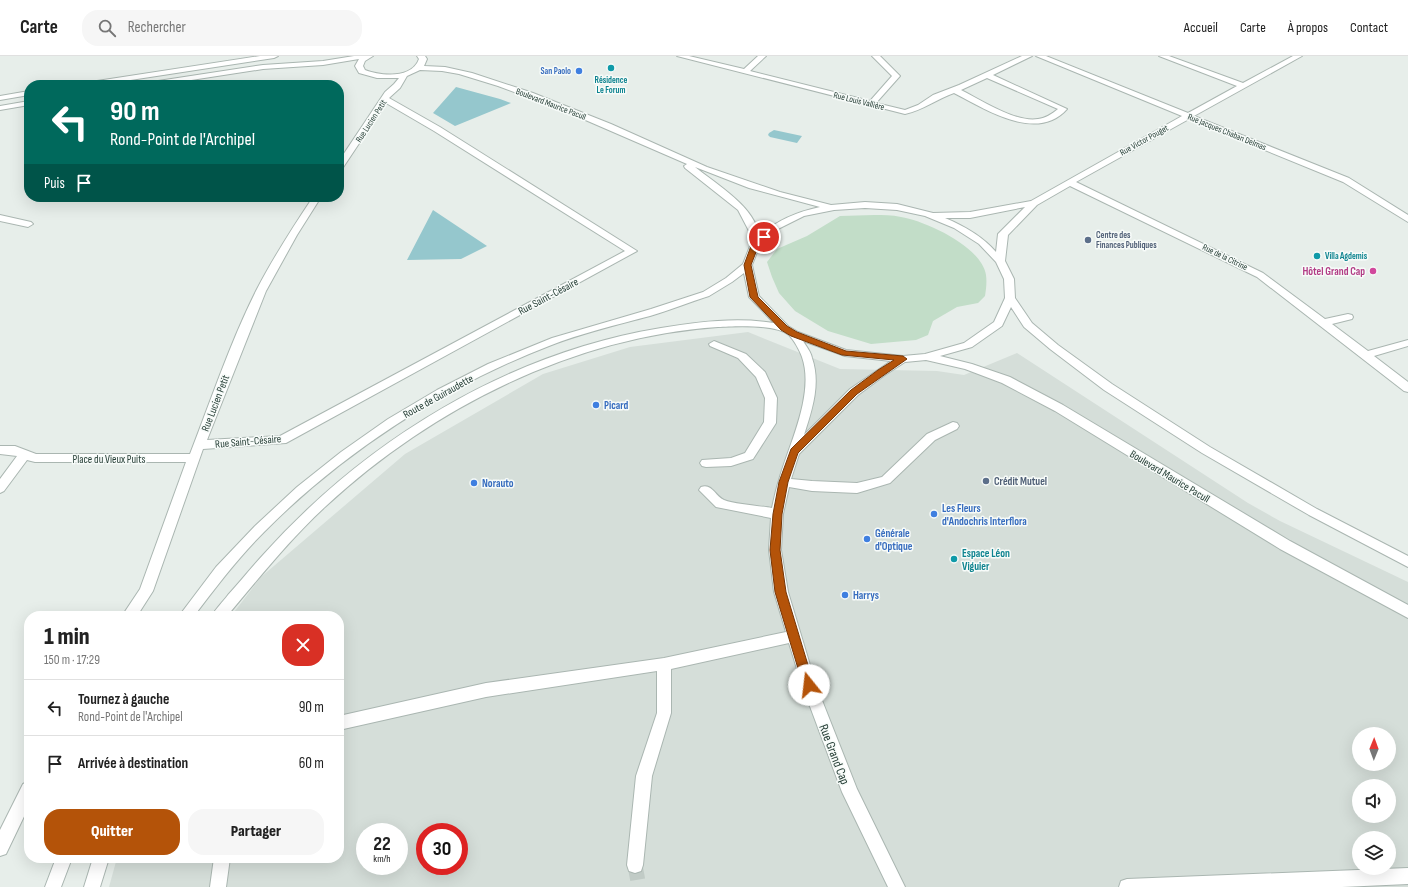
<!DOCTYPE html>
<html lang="fr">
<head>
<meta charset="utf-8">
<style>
	body { margin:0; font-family:"Sofia Sans Condensed",sans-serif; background:#f6f6f6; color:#222; height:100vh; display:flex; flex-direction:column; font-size:15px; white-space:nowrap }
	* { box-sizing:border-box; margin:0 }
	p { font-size:13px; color:#767676 }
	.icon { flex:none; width:22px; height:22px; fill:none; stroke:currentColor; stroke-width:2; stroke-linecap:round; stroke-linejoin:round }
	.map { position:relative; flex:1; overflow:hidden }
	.drawer { position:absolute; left:24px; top:555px; width:320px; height:252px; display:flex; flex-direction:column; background:#fff; border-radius:16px; box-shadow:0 4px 16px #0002 }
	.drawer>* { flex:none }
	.banner { position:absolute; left:24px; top:24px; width:320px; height:122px; border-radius:16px; box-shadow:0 4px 16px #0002; background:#00695c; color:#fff; overflow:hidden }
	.needle { width:26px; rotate:1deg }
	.controls { position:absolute; left:1352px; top:671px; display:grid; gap:8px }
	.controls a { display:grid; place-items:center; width:44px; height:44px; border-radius:50%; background:#fff; box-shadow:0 4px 16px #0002; font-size:20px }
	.speed { position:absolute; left:356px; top:767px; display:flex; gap:8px; font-size:20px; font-weight:700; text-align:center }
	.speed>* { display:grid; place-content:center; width:52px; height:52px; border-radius:50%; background:#fff; box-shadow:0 4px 16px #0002; line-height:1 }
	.speed small { font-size:10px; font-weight:400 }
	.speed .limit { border:6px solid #d22; background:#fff; color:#111 }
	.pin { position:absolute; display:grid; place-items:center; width:34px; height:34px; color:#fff; margin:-17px; border:2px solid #fff; border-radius:50%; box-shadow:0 1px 4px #0007 }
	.me { position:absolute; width:44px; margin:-22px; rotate:344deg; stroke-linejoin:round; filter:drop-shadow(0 0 3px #0008) }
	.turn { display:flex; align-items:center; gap:14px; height:84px; padding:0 20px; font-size:18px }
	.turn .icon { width:52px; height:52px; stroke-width:2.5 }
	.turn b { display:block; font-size:28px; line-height:34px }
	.then { display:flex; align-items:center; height:38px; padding:0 20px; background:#0003; gap:8px; font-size:15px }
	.round { display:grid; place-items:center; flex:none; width:42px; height:42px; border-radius:16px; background:#f6f6f6 }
	.head { display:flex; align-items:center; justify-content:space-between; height:68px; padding:0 20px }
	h1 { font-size:24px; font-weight:800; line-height:30px }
	.cta { display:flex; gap:8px; margin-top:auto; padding:8px 20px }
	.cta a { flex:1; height:46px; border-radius:16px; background:#b45309; color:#fff; font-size:16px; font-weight:800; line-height:46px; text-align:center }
	.cta a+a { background:#f6f6f6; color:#222 }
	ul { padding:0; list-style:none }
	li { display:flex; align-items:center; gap:12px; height:56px; padding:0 20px; border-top:1px solid #e0e0e0 }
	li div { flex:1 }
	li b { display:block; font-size:15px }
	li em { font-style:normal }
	header { display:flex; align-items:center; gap:24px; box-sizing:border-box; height:56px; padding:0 20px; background:#fff; border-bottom:1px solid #e0e0e0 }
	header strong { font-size:19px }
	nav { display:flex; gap:22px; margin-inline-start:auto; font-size:14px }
	.search { width:280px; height:36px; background:#f6f6f6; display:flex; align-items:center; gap:10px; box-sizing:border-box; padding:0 14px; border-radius:16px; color:#767676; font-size:15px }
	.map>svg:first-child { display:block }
	.built { fill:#d5ded9; fill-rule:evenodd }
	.green { fill:#c2ddc8 }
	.water { fill:#95c7cd }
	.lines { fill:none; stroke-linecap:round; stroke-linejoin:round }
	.minor-tunnel { stroke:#c1cbc6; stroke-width:15; stroke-dasharray:15 8; stroke-linecap:butt }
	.minor-casing { stroke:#aab6b1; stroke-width:2 }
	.minor { fill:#fff; fill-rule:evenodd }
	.route { fill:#b45309; stroke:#753606 }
	.culture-dot { fill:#0f9aa8; stroke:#f7fbf9; stroke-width:1.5 }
	.shop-dot { fill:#3f7fe0; stroke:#f7fbf9; stroke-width:1.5 }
	.service-dot { fill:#5c6f8a; stroke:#f7fbf9; stroke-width:1.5 }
	.hotel-dot { fill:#d1479c; stroke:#f7fbf9; stroke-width:1.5 }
	.labels { text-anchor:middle; stroke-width:3; stroke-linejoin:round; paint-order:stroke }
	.far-shop-label { font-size:9px; font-weight:bold; fill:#366cbe; stroke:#f7fbf9; text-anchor:end }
	.far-culture-label { font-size:9px; font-weight:bold; fill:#0d838f; stroke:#f7fbf9 }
	.far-street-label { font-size:9px; fill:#273f37; stroke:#f7fbf9 }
	.far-service-label { font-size:9px; font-weight:bold; fill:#4e5e75; stroke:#f7fbf9; text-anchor:start }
	.hotel-label { font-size:11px; font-weight:bold; fill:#b23c85; stroke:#f7fbf9; text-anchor:end }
	.street-label { font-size:11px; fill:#273f37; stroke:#f7fbf9 }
	.shop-label { font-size:11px; font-weight:bold; fill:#366cbe; stroke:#f7fbf9; text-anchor:start }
	.service-label { font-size:11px; font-weight:bold; fill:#4e5e75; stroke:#f7fbf9; text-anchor:start }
	.culture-label { font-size:11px; font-weight:bold; fill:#0d838f; stroke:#f7fbf9; text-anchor:start }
	.near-street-label { font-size:13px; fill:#273f37; stroke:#f7fbf9 }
</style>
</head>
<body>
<header>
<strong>Carte</strong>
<div class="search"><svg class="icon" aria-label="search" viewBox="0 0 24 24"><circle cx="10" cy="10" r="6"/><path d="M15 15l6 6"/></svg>Rechercher</div>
<nav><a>Accueil</a><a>Carte</a><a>À propos</a><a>Contact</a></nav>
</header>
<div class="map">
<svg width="1408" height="831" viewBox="0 0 1408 831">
	<rect width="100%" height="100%" fill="#e7eeea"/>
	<path class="built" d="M748,276L840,313L937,315L964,319L1017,297L1248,447L1280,465L1408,526V831H109L117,802H339V560H231L261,521L405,398L543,318L630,291ZM1359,678H1389V708H1359ZM1359,730H1389V760H1359ZM365,776H399V810H365ZM425,776H459V810H425ZM1359,782H1389V812H1359Z"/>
	<path class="green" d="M874,159C883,159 892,159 901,161C926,165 982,191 986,219C987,226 986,234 985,240L978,247L957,251L933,265L928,279L916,284L871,288L828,275L795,255L779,237L772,221L767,206L777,193L807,180L840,160Z"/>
	<path class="water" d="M456,31L500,43L511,47L455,70L433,57Z
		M774,74L802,80L797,87L770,81L768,79L769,77Z
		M433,154L487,190L461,203L407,204Z"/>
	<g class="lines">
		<path class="minor-tunnel" d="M635,809L639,831"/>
		<g class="minor-casing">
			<path id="minor" d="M260,0H278L274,2L98,29H80L84,27Z
				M354,0H373L365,5L363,10L365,14C381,20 412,23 419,3L417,0H425L427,3L424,10L445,11L472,17L533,37L611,68L707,111L780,136L831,149L865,146L897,148L933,157L970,156L1031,145L1182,60L1036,0H1046L1188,57L1237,30L1159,0H1169L1243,27L1293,0H1302L1194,60L1349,122L1408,159V166L1343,126L1189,63L1076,126L1263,217L1325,263L1348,258L1352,259L1353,261L1352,263L1332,268L1368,295L1408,284V290L1374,300L1408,326V336L1404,335L1257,221L1070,130L1037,149L1008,179L1005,205L1014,223L1015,242L1032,267L1058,289L1112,328L1210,391L1317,453L1408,500V511L1309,459L1202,397L1104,334L1050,293L1024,271L1011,251L1002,270L972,291L940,300L972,308L1010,321L1063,349L1290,485L1408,549V562L1280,493L1055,355L1002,327L965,313L926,304L905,306L885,319L858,339L799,398L791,423L812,425L857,427L882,421L927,378L953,366L957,367L959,370L957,373L935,384L890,427L857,437L812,435L789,431L783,458L781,494L788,536L816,629L857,733L905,831H888L842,736L802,629L789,587L671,613V657L652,720L643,809L641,815L635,817L629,815L627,809L636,720L657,657V615L486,641L339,674V660L486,627L664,602L786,576L774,536L769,494L771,462L716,451L699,434L701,431C712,427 715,440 724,444C734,448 760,450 772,452C774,443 776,433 779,424C789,388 815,338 802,301C800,295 794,284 789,279C776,268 735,270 718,271C573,281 432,352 326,450C290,483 259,522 227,560H212C216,552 223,546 228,539C240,526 251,512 263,499C366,384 508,297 661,272C698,266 736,261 774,267L749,241L744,217L732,226L709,240C690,246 670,254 650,260C616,269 582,277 549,290C445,330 342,397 264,476C238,502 216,531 194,560H179L216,511L255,470L297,431L341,396L388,363L437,334L488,308L552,282L651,253L703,236L726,222L743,208L750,190L749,175L738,154L685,112L684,110L687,108L567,56L498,30L459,18L442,15L420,14L407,20L400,32L389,42L440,71L637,195L286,387L203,393L153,535L137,560H122L140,533L186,406H35L27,404L4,435L0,437V423L17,400L0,398V390H15L36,398H190C211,344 230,287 256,235C273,202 293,171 313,141H321L297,179L266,235L207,384L280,380L625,195L434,75L386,47L342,113L339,114V105L385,36L394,28L399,22H377L359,17L355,10L359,3L323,9L263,13L159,29H141L145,27L263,9L323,5ZM695,111L749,132L820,151C797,156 776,164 759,181C757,152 716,128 695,111ZM1025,151L998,178L996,196C982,180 964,170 945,162H970ZM865,152L897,154L925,160L954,172L979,188L996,206L1004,223L1005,242L994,266L964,287L925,298L903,300L846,294L798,276L788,270L759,240L752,209L759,191L776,174L804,160L834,154ZM803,285L845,300L891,305L850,333L804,379C812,354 821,328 812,302C811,296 806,290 803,285Z
				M677,0H689L744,13L758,0H766L750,15L870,45L892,20L872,0H880L900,20L876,47L905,54L918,49L933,39L959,29L1022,0H1032L993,19L1067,53C1037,87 985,53 954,37C937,43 923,54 905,58ZM987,22L1058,53C1052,58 1046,62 1038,63C1016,67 981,44 961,34Z
				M29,35V39L0,44V40Z
				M29,45V49L0,54V50Z
				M0,159L31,166L33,168L28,171L0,165Z
				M714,285L746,298L765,316L777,342L776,367L753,403L731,410L706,411L702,410L700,407L702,404L731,402L745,397L764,366L765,342L756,321L738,302L710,290L709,288Z
				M29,725V750L6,798L0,800V774L23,728Z
				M56,802H72L61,831H45Z
				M93,802H109L100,831H84Z
				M214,802H230L226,831H210Z
				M1408,812V828L1342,831H1119L1121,825L1127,823Z"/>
		</g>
		<use href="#minor" class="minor"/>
	</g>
	<path class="route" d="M764,179L767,181L758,191L751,209L758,241L787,270L797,276L846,295L903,300L907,303L857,338L798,397L788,426L782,458L780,494L786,536L814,629L813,633L809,634L805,633L803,629L775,536L770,494L773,458L779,426L791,393L851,334L878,314L894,304L842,299L791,280L781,274L750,241L744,209L751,190Z"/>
	<g class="culture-dot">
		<circle cx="611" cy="12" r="4"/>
		<circle cx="1317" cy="200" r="4"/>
		<circle cx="954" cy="503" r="4"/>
	</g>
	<g class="shop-dot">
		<circle cx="579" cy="15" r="4"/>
		<circle cx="596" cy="349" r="4"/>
		<circle cx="474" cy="427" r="4"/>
		<circle cx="934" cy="458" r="4"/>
		<circle cx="867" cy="483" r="4"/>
		<circle cx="845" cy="539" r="4"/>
	</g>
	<g class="service-dot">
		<circle cx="1088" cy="184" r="4"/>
		<circle cx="986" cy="425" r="4"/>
	</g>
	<circle class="hotel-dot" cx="1373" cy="215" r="4"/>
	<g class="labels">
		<g class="far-shop-label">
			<text x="571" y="18">San Paolo</text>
		</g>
		<g class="far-culture-label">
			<text x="611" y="27">Résidence<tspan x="611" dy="10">Le Forum</tspan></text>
			<text x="1325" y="203" text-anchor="start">Villa Agdemis</text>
		</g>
		<g class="far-street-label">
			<text transform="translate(859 45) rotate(14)" y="3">Rue Louis Vallière</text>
			<text transform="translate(551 48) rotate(21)" y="3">Boulevard Maurice Pacull</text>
			<text transform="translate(371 65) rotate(-57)" y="3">Rue Lucien Petit</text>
			<text transform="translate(1227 76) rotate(22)" y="3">Rue Jacques Chaban Delmas</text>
			<text transform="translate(1144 84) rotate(-29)" y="3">Rue Victor Pouget</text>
			<text transform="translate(1225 201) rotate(26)" y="3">Rue de la Citrine</text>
		</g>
		<g class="far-service-label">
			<text x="1096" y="182">Centre des<tspan x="1096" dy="10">Finances Publiques</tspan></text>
		</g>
		<g class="hotel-label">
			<text x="1365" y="219">Hôtel Grand Cap</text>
		</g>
		<g class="street-label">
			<text transform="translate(548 240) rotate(-28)" y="4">Rue Saint-Césaire</text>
			<text transform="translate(438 340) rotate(-29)" y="4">Route de Guiraudette</text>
			<text transform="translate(215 347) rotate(-69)" y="4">Rue Lucien Petit</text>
			<text transform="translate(248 385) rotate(-5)" y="4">Rue Saint-Césaire</text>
			<text x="109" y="407">Place du Vieux Puits</text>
			<text transform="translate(1170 420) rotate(31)" y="4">Boulevard Maurice Pacull</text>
		</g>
		<g class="shop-label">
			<text x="604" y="353">Picard</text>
			<text x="482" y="431">Norauto</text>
			<text x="942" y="456">Les Fleurs<tspan x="942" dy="13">d'Andochris Interflora</tspan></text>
			<text x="875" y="481">Générale<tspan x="875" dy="13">d'Optique</tspan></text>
			<text x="853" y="543">Harrys</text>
		</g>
		<g class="service-label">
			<text x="994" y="429">Crédit Mutuel</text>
		</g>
		<g class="culture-label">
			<text x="962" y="501">Espace Léon<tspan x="962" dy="13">Viguier</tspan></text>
		</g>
		<g class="near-street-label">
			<text transform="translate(835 698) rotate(69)" y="5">Rue Grand Cap</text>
		</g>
	</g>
</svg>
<div class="controls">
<a><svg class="needle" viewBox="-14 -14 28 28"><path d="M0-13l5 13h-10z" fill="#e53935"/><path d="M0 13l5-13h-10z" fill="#767676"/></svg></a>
<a><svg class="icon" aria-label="sound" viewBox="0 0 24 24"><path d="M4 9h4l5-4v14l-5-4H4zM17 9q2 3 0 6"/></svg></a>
<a><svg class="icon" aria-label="layers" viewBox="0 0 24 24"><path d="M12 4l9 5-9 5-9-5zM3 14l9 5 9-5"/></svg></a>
</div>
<div class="speed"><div>22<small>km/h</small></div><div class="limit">30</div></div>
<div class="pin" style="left:764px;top:181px;background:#d93025"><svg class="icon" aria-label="arrive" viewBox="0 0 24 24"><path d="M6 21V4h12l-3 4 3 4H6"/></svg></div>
<svg class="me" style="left:809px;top:629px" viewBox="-20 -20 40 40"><circle r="19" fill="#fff"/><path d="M0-13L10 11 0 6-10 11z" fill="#b45309"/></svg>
<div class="banner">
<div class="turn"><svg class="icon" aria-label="left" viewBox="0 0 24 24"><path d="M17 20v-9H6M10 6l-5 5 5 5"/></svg><div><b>90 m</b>Rond-Point de l'Archipel</div></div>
<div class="then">Puis<svg class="icon" aria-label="arrive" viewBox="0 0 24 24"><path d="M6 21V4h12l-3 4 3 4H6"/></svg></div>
</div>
<section class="drawer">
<div class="head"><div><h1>1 min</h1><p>150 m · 17:29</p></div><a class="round" style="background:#d93025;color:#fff"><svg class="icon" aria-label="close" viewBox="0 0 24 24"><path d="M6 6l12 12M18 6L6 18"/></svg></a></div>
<ul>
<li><svg class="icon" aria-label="left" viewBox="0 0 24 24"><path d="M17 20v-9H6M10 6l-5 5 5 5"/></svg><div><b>Tournez à gauche</b><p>Rond-Point de l'Archipel</p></div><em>90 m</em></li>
<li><svg class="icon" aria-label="arrive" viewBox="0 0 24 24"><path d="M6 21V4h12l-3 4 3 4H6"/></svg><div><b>Arrivée à destination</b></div><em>60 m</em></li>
</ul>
<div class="cta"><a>Quitter</a><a>Partager</a></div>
</section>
</div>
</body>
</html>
